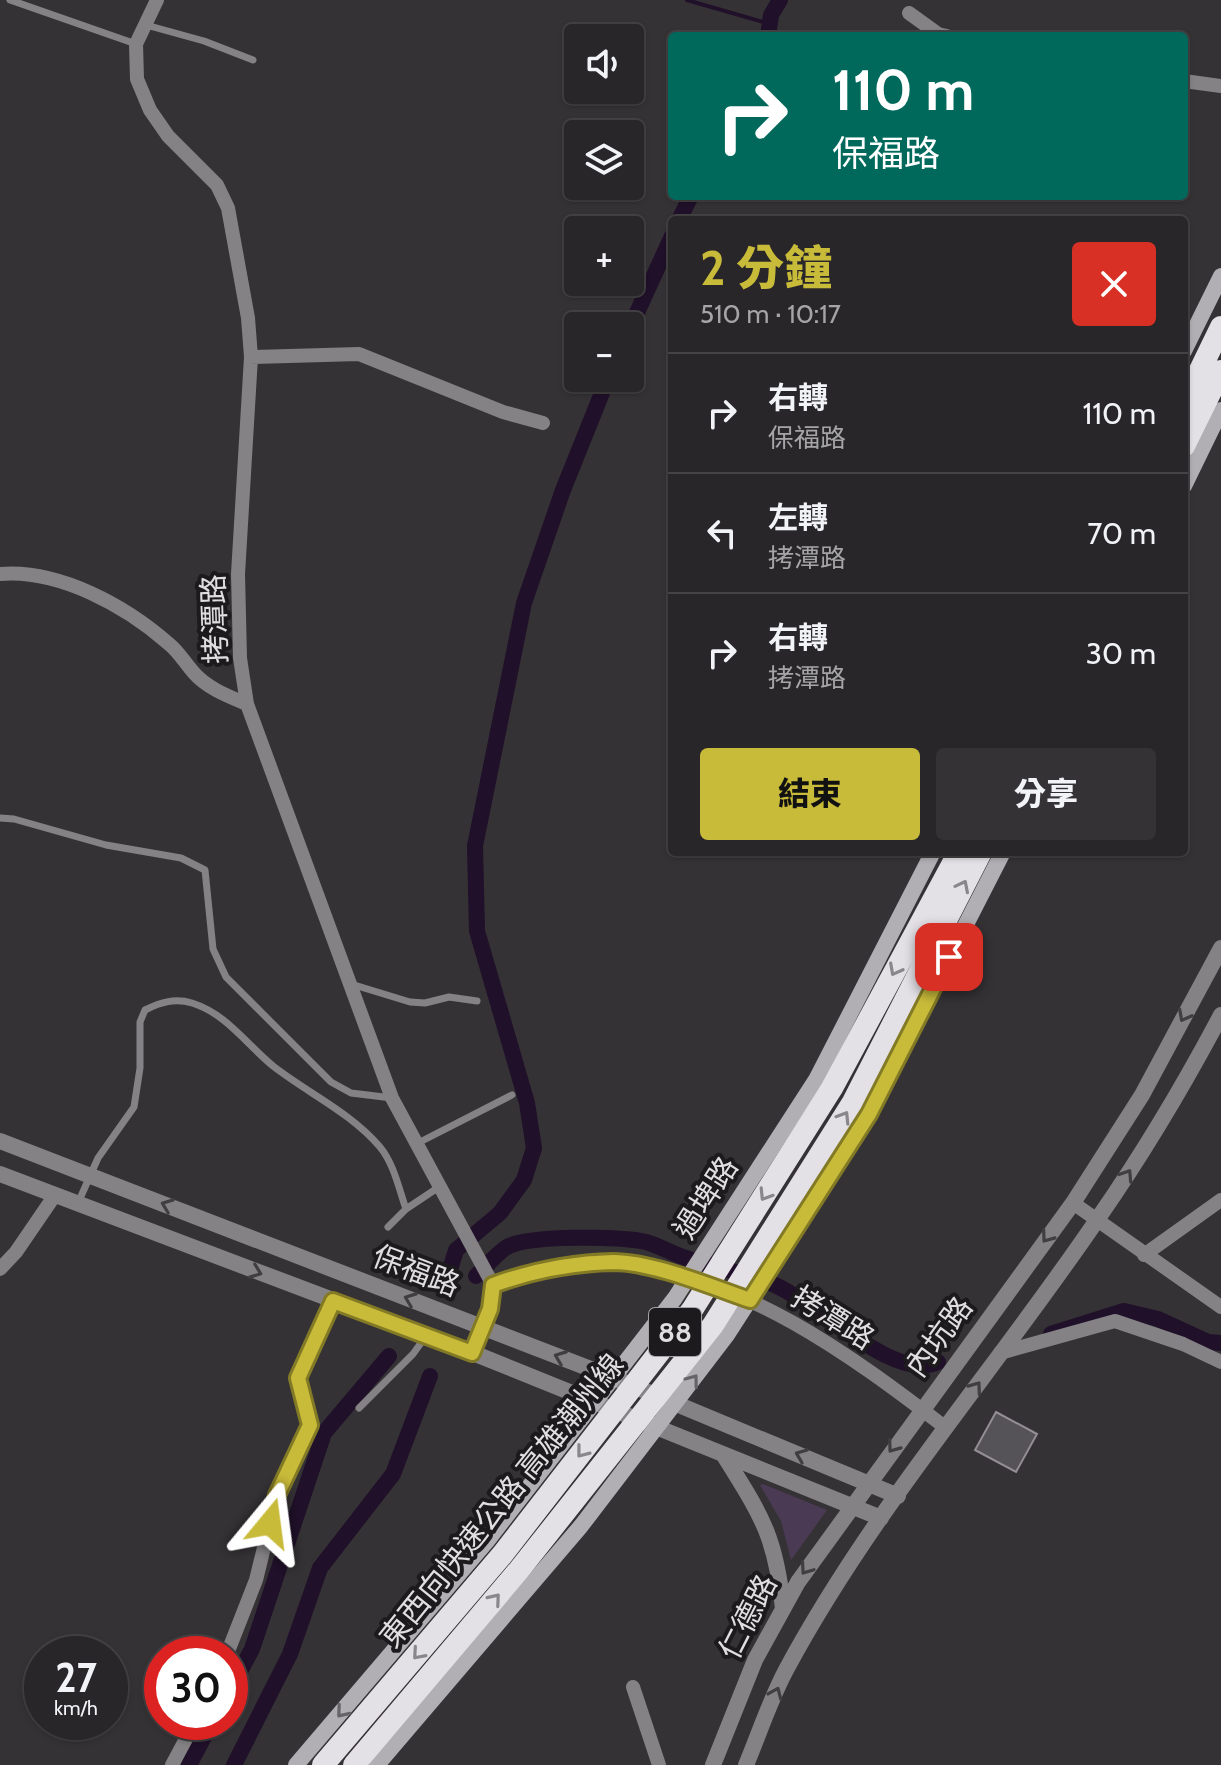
<!DOCTYPE html>
<html lang="zh-TW">
<head>
<meta charset="utf-8">
<style>
	body { margin:0; font-family:Cabin,"Noto Sans TC",sans-serif; background:#343234; color:#f1f3f6; height:100vh; display:flex; flex-direction:column; font-size:30px; white-space:nowrap }
	* { box-sizing:border-box; margin:0 }
	p { font-size:26px; color:#a5a5a8 }
	.icon { flex:none; width:44px; height:44px; fill:none; stroke:currentColor; stroke-width:2; stroke-linecap:round; stroke-linejoin:round }
	.map { position:relative; flex:1; overflow:hidden }
	.sheet { position:absolute; left:668px; top:216px; width:520px; height:640px; display:flex; flex-direction:column; background:#282628; border-radius:8px; box-shadow:0 2px 6px #0004,0 0 0 2px #444345 }
	.sheet>* { flex:none }
	.banner { position:absolute; left:668px; top:32px; width:520px; height:168px; border-radius:8px; box-shadow:0 2px 6px #0004,0 0 0 2px #444345; background:#00695c; color:#fff; overflow:hidden }
	.tools { position:absolute; left:564px; top:24px; display:grid; gap:16px }
	.tools a { display:grid; place-items:center; width:80px; height:80px; border-radius:8px; background:#282628; box-shadow:0 2px 6px #0004,0 0 0 2px #444345; font-size:40px }
	.speed { position:absolute; left:24px; top:1636px; display:flex; gap:16px; font-size:40px; font-weight:700; text-align:center }
	.speed>* { display:grid; place-content:center; width:104px; height:104px; border-radius:50%; background:#282628; box-shadow:0 2px 6px #0004,0 0 0 2px #444345; line-height:1 }
	.speed small { font-size:20px; font-weight:400 }
	.speed .limit { border:12px solid #d22; background:#fff; color:#111 }
	.pin { position:absolute; display:grid; place-items:center; width:68px; height:68px; color:#fff; margin:-34px; border-radius:16px; box-shadow:0 4px 12px #0006 }
	.me { position:absolute; width:88px; margin:-44px; rotate:16deg; stroke-linejoin:round; filter:drop-shadow(0 0 6px #0008) }
	.turn { display:flex; align-items:center; gap:28px; height:168px; padding:0 32px; font-size:36px }
	.turn .icon { width:104px; height:104px; stroke-width:2.5 }
	.turn b { display:block; font-size:56px; line-height:68px }
	.round { display:grid; place-items:center; flex:none; width:84px; height:84px; border-radius:8px; background:#343234 }
	.overview { display:flex; align-items:center; justify-content:space-between; height:136px; padding:0 32px }
	h1 { font-size:48px; font-weight:800; line-height:60px; color:#c9bb3a }
	.action { display:flex; gap:16px; margin-top:auto; padding:16px 32px }
	.action a { flex:1; height:92px; border-radius:8px; background:#c9bb3a; color:#111; font-size:32px; font-weight:800; line-height:92px; text-align:center }
	.action a+a { background:#343234; color:#f1f3f6 }
	ul { padding:0; list-style:none }
	li { display:flex; align-items:center; gap:24px; height:120px; padding:0 32px; border-top:2px solid #444345 }
	li div { flex:1 }
	li b { display:block; font-size:30px }
	li em { font-style:normal }
	.map>svg:first-child { display:block }
	.green { fill:#4a3a53 }
	.lines { fill:none; stroke-linecap:round; stroke-linejoin:round }
	.stream { stroke:#201029; stroke-width:4 }
	.canal { stroke:#201029; stroke-width:16 }
	.building { fill:#565358; stroke:#938f95; stroke-width:2 }
	.service { stroke:#848285; stroke-width:7 }
	.minor { stroke:#848285; stroke-width:14 }
	.tertiary { stroke:#848285; stroke-width:16 }
	.secondary { stroke:#b1afb3; stroke-width:16 }
	.trunk { stroke:#e4e1e6; stroke-width:22 }
	.trunk-bridge { stroke:#e4e1e6; stroke-width:22 }
	.oneway { stroke:#8a878b }
	.oneway2 { stroke:#403e41 }
	.oneway3 { stroke:#666468 }
	.route-casing { stroke:#837a26; stroke-width:20 }
	.route { stroke:#c9bb3a; stroke-width:14 }
	.labels { text-anchor:middle; stroke-width:8; stroke-linejoin:round; paint-order:stroke }
	.shield { fill:#1c1a1c; stroke:#a5a3a6; stroke-width:2 }
	.shield-label { font-size:28px; font-weight:bold; fill:#e0dee1 }
	.street-label { font-size:30px; fill:#e0dee1; stroke:#1c1a1c }
</style>
</head>
<body>
<div class="map">
<svg width="1221" height="1765" viewBox="0 0 1221 1765">
	<rect width="100%" height="100%" fill="#353236"/>
	<path class="green" d="M763,1484L827,1510L791,1560L781,1521L760,1485Z"/>
	<g class="lines">
		<path class="stream" d="M687,0L770,24"/>
		<path class="canal" d="M768,36L771,15L780,0
			M679,220L691,196
			M630,328L672,236
			M476,1276C486,1267 496,1254 507,1247C528,1235 622,1236 646,1242C660,1246 673,1254 686,1258C716,1269 751,1273 779,1287C819,1306 897,1383 938,1362
			M445,1286L456,1250L500,1213L524,1180L534,1148L527,1103L477,931L475,846L524,603L563,490L608,378
			M1051,1334L1124,1311L1158,1319L1208,1342L1221,1343
			M230,1690L252,1649L324,1433L389,1356
			M189,1765L212,1722
			M234,1765L290,1654L320,1568L393,1474L430,1376"/>
	</g>
	<path class="building" d="M996,1412L1037,1434L1016,1472L975,1450Z"/>
	<g class="lines">
		<path class="service" d="M10,0L136,44
			M146,25L204,41L253,60
			M0,818L14,819L106,845L181,858L205,870L213,949L226,977L331,1082L351,1093L392,1098
			M351,984L410,1002L425,1003L449,997L477,1001
			M418,1143L512,1095
			M78,1203L98,1158L134,1107L140,1068V1022L145,1010C161,1002 175,998 192,1003C227,1014 246,1044 273,1066C309,1094 350,1112 380,1147C394,1164 399,1189 406,1209
			M388,1227L406,1209L439,1187
			M359,1408L413,1354L426,1336"/>
		<path class="minor" d="M157,0L136,44L137,79L150,110L168,136L217,185L228,208L248,318L251,357L238,574L240,658L247,704L392,1098L493,1285L490,1309L472,1353
			M909,13L938,34L947,36
			M1184,81L1221,86
			M251,357L359,354L503,412L543,423
			M0,574C59,569 126,606 169,644C179,652 185,663 194,673C207,688 228,696 247,704
			M1073,1203L1221,1307
			M1144,1255L1221,1200
			M0,1269L16,1252L55,1195
			M493,1285C525,1273 584,1259 618,1263C744,1276 849,1354 946,1428
			M1000,1353L1115,1321L1183,1344L1221,1362
			M227,1654L256,1580L277,1495L310,1425L298,1378L333,1301
			M633,1687L659,1765
			M172,1765L195,1722"/>
		<path class="tertiary" d="M0,1141L614,1378L898,1496
			M0,1174L478,1355L881,1518
			M723,1454C761,1515 776,1536 783,1609
			M713,1765L755,1660L798,1582L1073,1203L1142,1095L1221,948
			M746,1765C759,1734 770,1700 786,1670C873,1508 996,1369 1099,1217C1144,1152 1184,1085 1221,1015"/>
		<path class="secondary" d="M1184,351L1221,276
			M1184,486L1221,410
			M296,1765L487,1541L675,1298L817,1078L933,852
			M377,1765L581,1526L727,1335L869,1114L1003,852"/>
		<path class="trunk" d="M1184,403L1221,327
			M1184,446L1221,371"/>
		<path class="trunk-bridge" d="M323,1765L502,1555L692,1310L832,1088L959,852
			M354,1765L519,1570L713,1325L853,1102L981,852"/>
	</g>
	<defs><path id="oneway-chevron" d="M-2-3.5L2.5 0L-2 3.5" fill="none" stroke-width="1.6" stroke-linecap="round" stroke-linejoin="round" transform="scale(2)"/></defs>
	<g class="oneway">
		<use href="#oneway-chevron" transform="translate(963 886) rotate(-63)"/>
		<use href="#oneway-chevron" transform="translate(895 970) rotate(118)"/>
		<use href="#oneway-chevron" transform="translate(844 1117) rotate(-58)"/>
		<use href="#oneway-chevron" transform="translate(765 1195) rotate(122)"/>
		<use href="#oneway-chevron" transform="translate(582 1452) rotate(128)"/>
		<use href="#oneway-chevron" transform="translate(495 1599) rotate(-50)"/>
		<use href="#oneway-chevron" transform="translate(418 1654) rotate(131)"/>
	</g>
	<g class="oneway2">
		<use href="#oneway-chevron" transform="translate(1184 1016) rotate(118)"/>
		<use href="#oneway-chevron" transform="translate(1127 1175) rotate(-57)"/>
		<use href="#oneway-chevron" transform="translate(167 1205) rotate(-159)"/>
		<use href="#oneway-chevron" transform="translate(1047 1237) rotate(126)"/>
		<use href="#oneway-chevron" transform="translate(256 1272) rotate(21)"/>
		<use href="#oneway-chevron" transform="translate(410 1299) rotate(-159)"/>
		<use href="#oneway-chevron" transform="translate(560 1357) rotate(-159)"/>
		<use href="#oneway-chevron" transform="translate(976 1387) rotate(-54)"/>
		<use href="#oneway-chevron" transform="translate(893 1447) rotate(126)"/>
		<use href="#oneway-chevron" transform="translate(801 1455) rotate(-158)"/>
		<use href="#oneway-chevron" transform="translate(806 1569) rotate(125)"/>
		<use href="#oneway-chevron" transform="translate(776 1693) rotate(-67)"/>
	</g>
	<g class="oneway3">
		<use href="#oneway-chevron" transform="translate(693 1380) rotate(-53)"/>
		<use href="#oneway-chevron" transform="translate(342 1712) rotate(130)"/>
	</g>
	<g class="lines">
		<g class="route-casing">
			<path id="route" d="M270,1523L277,1495L310,1425L298,1378L333,1301L472,1353L490,1309L493,1285C531,1271 573,1263 613,1262C653,1262 712,1287 750,1300L869,1114L949,957"/>
		</g>
		<use href="#route" class="route"/>
	</g>
	<g class="labels">
		<rect class="shield" x="649" y="1308" width="52" height="48" rx="6"/>
		<g class="shield-label">
			<text x="675" y="1342">88</text>
		</g>
		<g class="street-label">
			<text transform="translate(215 619) rotate(-92)" y="10">拷潭路</text>
			<text transform="translate(706 1198) rotate(-57)" y="10">過埤路</text>
			<text transform="translate(416 1271) rotate(21)" y="10">保福路</text>
			<text transform="translate(833 1318) rotate(32)" y="10">拷潭路</text>
			<text transform="translate(939 1337) rotate(-54)" y="10">內坑路</text>
			<text transform="translate(502 1501) rotate(-51)" y="10">東西向快速公路 高雄潮州線</text>
			<text transform="translate(748 1617) rotate(-63)" y="10">仁德路</text>
		</g>
	</g>
</svg>
<div class="tools">
<a><svg class="icon" aria-label="sound" viewBox="0 0 24 24"><path d="M4 9h4l5-4v14l-5-4H4zM17 9q2 3 0 6"/></svg></a>
<a><svg class="icon" aria-label="layers" viewBox="0 0 24 24"><path d="M12 4l9 5-9 5-9-5zM3 14l9 5 9-5"/></svg></a>
<a>+</a>
<a>−</a>
</div>
<div class="speed"><div>27<small>km/h</small></div><div class="limit">30</div></div>
<div class="pin" style="left:949px;top:957px;background:#d93025"><svg class="icon" aria-label="arrive" viewBox="0 0 24 24"><path d="M6 21V4h12l-3 4 3 4H6"/></svg></div>
<svg class="me" style="left:270px;top:1523px" viewBox="-20 -20 40 40"><path d="M0-17L14 15 0 8-14 15z" fill="#c9bb3a" stroke="#fff" stroke-width="4"/></svg>
<div class="banner">
<div class="turn"><svg class="icon" aria-label="right" viewBox="0 0 24 24"><path d="M7 20v-9h11M14 6l5 5-5 5"/></svg><div><b>110 m</b>保福路</div></div>
</div>
<section class="sheet">
<div class="overview"><div><h1>2 分鐘</h1><p>510 m · 10:17</p></div><a class="round" style="background:#d93025;color:#fff"><svg class="icon" aria-label="close" viewBox="0 0 24 24"><path d="M6 6l12 12M18 6L6 18"/></svg></a></div>
<ul>
<li><svg class="icon" aria-label="right" viewBox="0 0 24 24"><path d="M7 20v-9h11M14 6l5 5-5 5"/></svg><div><b>右轉</b><p>保福路</p></div><em>110 m</em></li>
<li><svg class="icon" aria-label="left" viewBox="0 0 24 24"><path d="M17 20v-9H6M10 6l-5 5 5 5"/></svg><div><b>左轉</b><p>拷潭路</p></div><em>70 m</em></li>
<li><svg class="icon" aria-label="right" viewBox="0 0 24 24"><path d="M7 20v-9h11M14 6l5 5-5 5"/></svg><div><b>右轉</b><p>拷潭路</p></div><em>30 m</em></li>
</ul>
<div class="action"><a>結束</a><a>分享</a></div>
</section>
</div>
</body>
</html>
